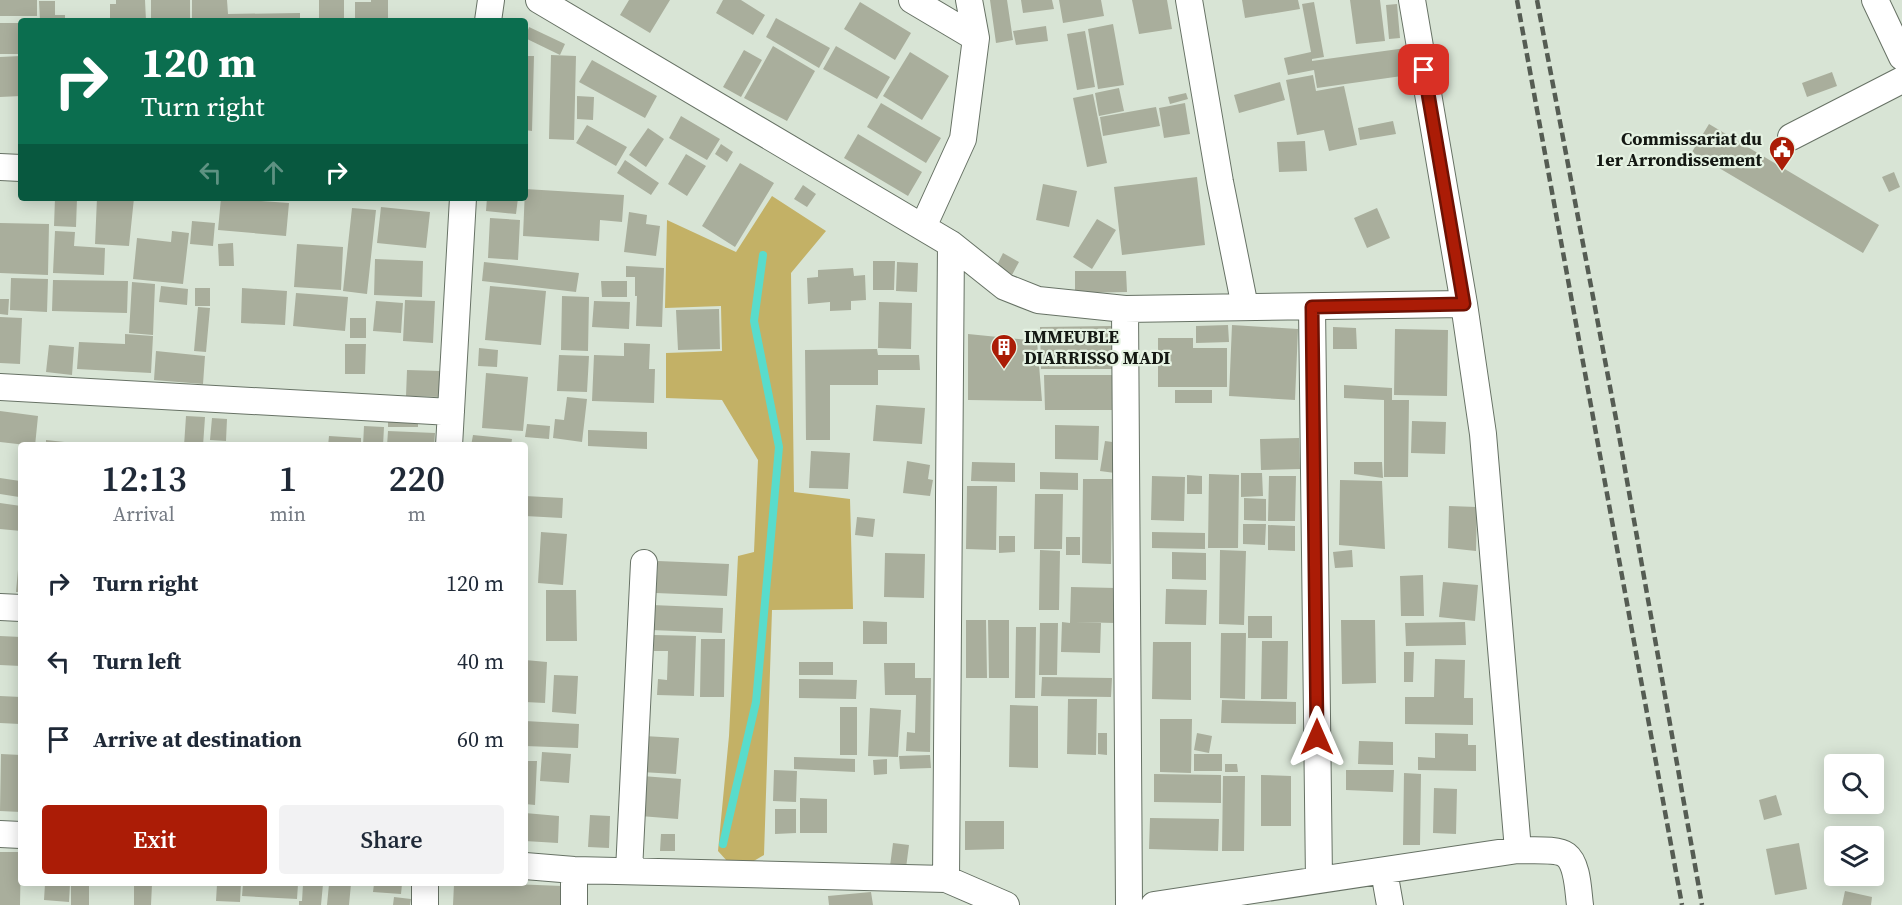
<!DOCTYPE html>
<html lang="en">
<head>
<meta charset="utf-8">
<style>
	body { margin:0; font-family:"Source Serif 4",serif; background:#f2f2f3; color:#1f2937; height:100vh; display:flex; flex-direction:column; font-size:22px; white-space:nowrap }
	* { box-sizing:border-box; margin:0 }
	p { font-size:20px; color:#747a83 }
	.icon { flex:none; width:33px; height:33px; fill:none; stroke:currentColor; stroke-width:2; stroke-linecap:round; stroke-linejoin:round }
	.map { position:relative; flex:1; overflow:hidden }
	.details { position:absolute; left:18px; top:442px; width:510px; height:444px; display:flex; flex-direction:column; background:#fff; border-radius:6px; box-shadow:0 3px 15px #0003 }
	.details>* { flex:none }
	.guide { position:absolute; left:18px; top:18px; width:510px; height:183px; border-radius:6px; box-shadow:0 3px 15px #0003; background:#0b6e4f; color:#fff; overflow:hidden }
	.fabs { position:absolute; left:1824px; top:754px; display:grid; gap:12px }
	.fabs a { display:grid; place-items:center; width:60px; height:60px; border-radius:6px; background:#fff; box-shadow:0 3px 15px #0003; font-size:30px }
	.pin { position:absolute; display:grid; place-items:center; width:51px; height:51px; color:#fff; margin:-26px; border-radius:12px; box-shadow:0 3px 9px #0006 }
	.me { position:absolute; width:66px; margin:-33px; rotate:0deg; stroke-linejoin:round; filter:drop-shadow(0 0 4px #0008) }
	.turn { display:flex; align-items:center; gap:21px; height:126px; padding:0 24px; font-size:27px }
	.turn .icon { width:78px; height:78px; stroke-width:2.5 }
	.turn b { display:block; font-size:42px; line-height:51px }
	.lanes { display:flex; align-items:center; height:57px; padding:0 24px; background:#0003; justify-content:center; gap:30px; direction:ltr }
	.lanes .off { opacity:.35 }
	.eta { display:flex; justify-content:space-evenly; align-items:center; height:102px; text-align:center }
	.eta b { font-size:36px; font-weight:600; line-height:42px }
	.button { display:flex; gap:12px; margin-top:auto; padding:12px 24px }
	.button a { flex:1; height:69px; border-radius:6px; background:#ab1c06; color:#fff; font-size:24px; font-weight:600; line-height:69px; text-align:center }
	.button a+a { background:#f2f2f3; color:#1f2937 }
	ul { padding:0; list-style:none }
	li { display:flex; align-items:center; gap:18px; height:78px; padding:0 24px }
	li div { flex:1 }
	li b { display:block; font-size:22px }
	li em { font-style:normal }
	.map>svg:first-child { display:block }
	.green { fill:#c3b166 }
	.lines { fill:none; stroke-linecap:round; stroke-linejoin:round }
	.stream { stroke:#59dccc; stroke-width:8 }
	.building { fill:#a9ae9c }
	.minor-casing { stroke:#677265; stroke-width:28 }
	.minor { stroke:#fff; stroke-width:26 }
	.rail { stroke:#555c53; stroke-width:4.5; stroke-dasharray:9 4.5; stroke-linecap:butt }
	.route-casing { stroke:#6f1204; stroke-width:15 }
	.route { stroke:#ab1c06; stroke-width:10 }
	.labels { text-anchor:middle; stroke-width:4.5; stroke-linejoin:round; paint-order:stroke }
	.poi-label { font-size:18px; font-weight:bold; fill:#141813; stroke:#e5f2e2; text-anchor:end }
</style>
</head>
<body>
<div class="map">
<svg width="1902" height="905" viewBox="0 0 1902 905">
	<rect width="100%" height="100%" fill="#d8e4d5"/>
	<path class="green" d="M772,196L826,231L791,273L794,492L850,499L853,609L772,610L764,855L752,862L727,861L718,851L729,736L738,556L754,552L758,460L722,400L666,398V353L722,351L721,306L665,308L667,220L736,252Z"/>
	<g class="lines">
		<path class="stream" d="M723,844L756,702L779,447L754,321L763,255"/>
	</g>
	<path class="building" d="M0,0H37V16H0Z
		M116,0H145L146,21H110V4H116Z
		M151,0H190V21H151Z
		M192,0H227L228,14L300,13V21H192Z
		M319,0H344V21H319Z
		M371,0H388V21H355V2H371Z
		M629,0H670L650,33L620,15Z
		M723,0H741L765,15L753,35L716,13Z
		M990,0H1007L1013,40L996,43Z
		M1021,0H1052L1054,9L1023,13Z
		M1059,0H1101L1104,16L1063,23Z
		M1132,0H1167L1172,29L1139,34Z
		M1242,0H1298L1300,9L1245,18Z
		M1350,0H1380L1385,41L1356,44Z
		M39,1H55V15H65V21H40Z
		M860,2L911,33L895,60L844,29Z
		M1314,2L1324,57L1312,59V61L1406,48L1409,75L1317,88L1314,70L1288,75L1284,58L1311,52L1302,4Z
		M1397,4L1400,38L1389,39L1386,5Z
		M776,18L830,48L819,68L766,37Z
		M0,23H21V54H0Z
		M1113,24L1124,85L1098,89L1088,29Z
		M1046,26L1048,41L1016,45L1013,31Z
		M529,27L565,44L560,55L525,38Z
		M1085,31L1095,87L1077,90L1067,34Z
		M773,46L815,71L787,121L744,98Z
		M836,46L890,77L877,99L823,69Z
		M744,50L762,60L741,97L723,87Z
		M910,52L949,76L922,120L883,96Z
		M551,55L576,56L574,140L549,139Z
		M21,56V96L0,97V57Z
		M525,56H534L532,131L525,130Z
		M592,60L657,96L645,118L579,82Z
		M1832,72L1837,86L1807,97L1802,83Z
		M1313,75L1316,91L1344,86L1357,145L1329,151L1324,130L1297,135L1286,80Z
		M1280,82L1285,100L1239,113L1234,95Z
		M1119,88L1124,111L1099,116L1095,93Z
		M1186,93L1188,99L1170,104L1168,97Z
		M1093,94L1107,163L1087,167L1073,98Z
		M577,96L594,97L593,120L577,119Z
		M881,103L941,138L926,163L867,127Z
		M1185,103L1190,134L1164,138L1159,108Z
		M1156,107L1160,126L1103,136L1100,117Z
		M681,116L720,139L707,160L669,138Z
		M1393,121L1396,134L1360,140L1358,128Z
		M1709,124L1879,225L1863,253L1692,152Z
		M587,125L627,147L616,166L576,143Z
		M648,128L664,139L646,167L629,155Z
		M858,134L922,172L908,196L844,158Z
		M1305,141L1307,171L1279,172L1277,142Z
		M721,144L733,152L727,162L715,154Z
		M686,154L706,166L687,196L668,184Z
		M625,160L659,183L651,195L617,173Z
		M740,163L774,183L735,247L702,226Z
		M1894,172L1900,187L1889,192L1882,177Z
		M1197,177L1205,245L1122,255L1114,187Z
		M1043,184L1077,191L1069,227L1036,220Z
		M803,185L816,194L807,207L794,199Z
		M525,189L624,195L622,222L600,220L599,241L523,236Z
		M55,198H77L76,227L54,226Z
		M97,198H134L129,246L95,244Z
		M221,198L289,203L286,236L218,230Z
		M487,198H518L516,214L486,211Z
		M381,207L430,212L426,248L377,243Z
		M352,208L376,210L367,294L343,291Z
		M1377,208L1390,238L1367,248L1354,218Z
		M629,212L647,215L646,224L660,226L656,256L624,252Z
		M490,218L520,220L518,260L488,258Z
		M1097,219L1116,230L1092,269L1073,257Z
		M192,221L215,223L213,246L190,244Z
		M0,223L49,224L48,275L0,273Z
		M55,231L75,232L74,246L105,248L104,275L53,273Z
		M172,231L189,233L183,284L133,279L137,238L171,242Z
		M233,243L234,266H219L218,244Z
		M297,244L343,247L341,290L294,287Z
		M1003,253L1019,262L1012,275L996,267Z
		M375,259L423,261L422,297L374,295Z
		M873,261H895L894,290H873Z
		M484,262L579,273L576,292L482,281Z
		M897,262L918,263L917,292L896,291Z
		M626,266L664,268L662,327L636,326L637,296H635V277H626Z
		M853,268L854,276L865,275L866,300L851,301V310L830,311V302L808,304L807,278L818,277V270Z
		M1075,271H1126L1127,292L1075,293Z
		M11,278L48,279L47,312L10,310Z
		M53,280L128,281L127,313L52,311Z
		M601,281H627V297H602Z
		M132,282L155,284L153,335L129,333Z
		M161,286L188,289L187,305L159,302Z
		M490,286L546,291L541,345L485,340Z
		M195,288H210V306H195Z
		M242,288L287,291L285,325L241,323Z
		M296,293L348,297L345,331L293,326Z
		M562,296L589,297L588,351L561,350Z
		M0,299H9L8,315L0,314Z
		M405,300L435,301L433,343L403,341Z
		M376,301L403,303L401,333L373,331Z
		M594,301L630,302L629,329L592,327Z
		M879,302L912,303L911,349L878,348Z
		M198,307L210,308L206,352L194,351Z
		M719,309L720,349L678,350L676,310Z
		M0,317L22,318L20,364L0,363Z
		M350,318H366V338H350Z
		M1228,325L1229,342L1196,343V326Z
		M1232,325L1298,329L1295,400L1229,396Z
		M1113,326L1114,369H1041L1040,327Z
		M1333,327L1356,328L1357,349H1333Z
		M1395,329L1448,330L1447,396L1394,395Z
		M125,334L153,336L151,373L77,369L79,342L125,344Z
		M968,334L1037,341L1042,401L968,400Z
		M1158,338H1193V348H1227V387H1158Z
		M624,343L650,344L649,369H655L654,403L592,401L594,355L624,356Z
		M345,344H366L365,374H345Z
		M49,345L74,347L72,375L46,372Z
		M479,348L498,350L497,367L478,366Z
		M877,349L878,355H919L920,370H878V385H830V440H806L805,350Z
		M156,351L205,356L203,384L154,380Z
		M559,355L589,356L587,392L557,391Z
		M407,370L441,371L440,397L406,396Z
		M486,373L528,377L523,431L482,428Z
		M1044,375H1115V410H1045Z
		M1344,385L1392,388V400H1409L1408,477H1384V400L1344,398Z
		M1175,390H1212V403H1175Z
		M567,397L587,399L582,442L553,438L555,419L564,420Z
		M876,405L925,408L922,444L873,441Z
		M0,411L38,416L35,446L0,442Z
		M186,416L205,417L203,446H184Z
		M388,417H418V427H388Z
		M212,418L227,419L226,441L210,440Z
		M1412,421L1446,422L1445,454L1411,453Z
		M527,424L550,426L549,439L525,437Z
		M1055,425L1099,426L1098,460L1055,459Z
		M364,426L384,427L383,446H363Z
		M588,430L647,432V449L588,446Z
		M388,431L435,433L434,446H387Z
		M473,435L512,439L511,446H471Z
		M329,436L361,438V446H328Z
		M1299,438L1300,469L1261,470L1260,439Z
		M46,440L83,444V446H46Z
		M1105,441L1120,443L1115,473L1100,471Z
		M811,451L850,453L848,489L809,488Z
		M907,461L930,465L928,479L933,480L930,496L903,493Z
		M972,462L1015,463V482L971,481Z
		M1354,462H1382L1383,478L1354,474Z
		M1040,472L1078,473V490L1040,489Z
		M1241,473H1262L1263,496L1241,497Z
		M1209,474L1239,475L1238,548H1208Z
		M1187,475L1202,476V494H1187Z
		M1152,476L1185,477L1184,521L1151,520Z
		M1269,476H1296L1295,521H1268Z
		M0,478L20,481L19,497L0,494Z
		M1083,479H1112L1111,564L1082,563Z
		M1340,480L1382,481L1385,549L1339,545Z
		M967,486H997L996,550L966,549Z
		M1035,494H1063L1062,549H1034Z
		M525,496L563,498L562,518L525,516Z
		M1244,498L1266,499V521L1244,520Z
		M0,503L21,506V531L0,529Z
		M1449,506L1477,507L1476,551L1448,548Z
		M857,517L875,519L873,537L855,535Z
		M1243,524H1266L1265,545L1243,544Z
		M1268,525L1295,526V551L1268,550Z
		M541,532L567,534L563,585L538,583Z
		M1152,532L1205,533V549L1152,548Z
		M999,536H1015V552L999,553Z
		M1066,537H1080V555H1066Z
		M1040,550L1060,551L1059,610H1039Z
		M1220,550L1246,551L1244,625L1219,624Z
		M1352,550L1353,567L1335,568L1333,552Z
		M1172,552L1206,553V580L1172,579Z
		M885,553L925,554L924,598L884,597Z
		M19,558H21V592H16Z
		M658,561L729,564L727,596L656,593Z
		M1423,575L1424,616H1401L1400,576Z
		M1443,582L1478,585L1475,621L1439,617Z
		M1071,587L1116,588L1115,623L1075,622L1101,623L1100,653L1061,652L1062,622L1070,623Z
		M1166,589L1207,590L1206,625L1165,624Z
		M546,590H576L577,641H546Z
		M652,605L723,608L722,633L651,630Z
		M1248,616H1272V638H1248Z
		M966,620H986L987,678H966Z
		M988,620H1009V678H989Z
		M1341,620H1375L1376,683L1342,684Z
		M863,621L887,622V644H863Z
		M1465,622L1466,645L1406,646L1405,623Z
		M1040,623H1058L1057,675H1039Z
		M1016,627H1036L1035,698H1015Z
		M1221,633H1246L1245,699L1220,698Z
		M654,635L696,636L694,696L657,695L658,679L667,680L668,651H654Z
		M0,636L21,637V666L0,665Z
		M701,639H725L724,697H700Z
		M1262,641H1288L1287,699H1261Z
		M1153,642H1191V700L1152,699Z
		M1404,652H1414L1413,682H1404Z
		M1435,659L1465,660L1464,698H1473V725L1405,724V697H1434Z
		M525,660L547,662L545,703L525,702Z
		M799,662H833V675H799Z
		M884,663H915V678H931L930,752L906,751L907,732L915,733L916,695H885Z
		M554,675L578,676L576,714L552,712Z
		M1042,677L1112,678L1111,697L1041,696Z
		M799,679L857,680L856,699L799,698Z
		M0,696L21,697L20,724L0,723Z
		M1068,699H1097L1096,755L1067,754Z
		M1222,700L1296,702V724L1221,723Z
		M1010,705L1038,706V768L1009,767Z
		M840,707H857V755H840Z
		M870,708L901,710L898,757L868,756Z
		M1160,719H1192L1191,773L1160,772Z
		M525,721L579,724L578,748L525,746Z
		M1098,733H1107V755L1098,754Z
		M1197,733L1212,736L1209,753L1194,750Z
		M1435,733L1468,734V745H1476V771L1418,770V757L1435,758Z
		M644,736L679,738L676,774L641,772Z
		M1359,741L1393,742V765L1358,764Z
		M542,752L571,754L569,783L540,781Z
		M1,754L21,755V812L0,811Z
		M1194,754H1222V771H1194Z
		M930,755L931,768L900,769L899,756Z
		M794,757L855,759V772L794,769Z
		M887,759V774L874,775L873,760Z
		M525,761H537L535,805L525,804Z
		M1225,764H1237L1238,772H1225Z
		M774,770L797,771L796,802L773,801Z
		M1346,770H1394L1393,792L1346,790Z
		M1404,773L1421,774L1420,845H1403Z
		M1154,774L1221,775V803L1154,802Z
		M1261,775L1291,776V826H1261Z
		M642,776L681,779L678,819L640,816Z
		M1223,776H1245L1244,851H1222Z
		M1434,788L1457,789L1456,834L1433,833Z
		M1776,795L1782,815L1764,820L1759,800Z
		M800,798L827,799V833H800Z
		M775,809H796V833L775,834Z
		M525,813L559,816L558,843L525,841Z
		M590,815L610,816L609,848L588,847Z
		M1150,818L1219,819L1218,851L1149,849Z
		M965,821H1004V849L965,850Z
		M661,834H675V851H660Z
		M893,843L909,845L906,868L890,866Z
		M1799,843L1807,889L1775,895L1766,849Z
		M0,852H21L20,905H0Z
		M45,884H70L69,902L44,900Z
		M71,884H89V905H71Z
		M134,884H152L151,905H134Z
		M217,884H241L240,902L216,901Z
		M243,884H298L297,899L242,896Z
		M303,884H323L321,905H299V901H302Z
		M329,884H351L349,905H327Z
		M374,884H402L401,894L373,892Z
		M454,884H512L562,886L561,905H453Z
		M1845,891L1872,897L1871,905H1842Z
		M871,892L873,905H829L828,896Z
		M394,897L411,899L410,905H393Z"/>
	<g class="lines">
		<g class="minor-casing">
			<path id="minor" d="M539,0L951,244L1005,287L1038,300L1125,309L1464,304
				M912,0L976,38
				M1189,0L1220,182L1245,307
				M1412,0L1464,304L1483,434L1518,850
				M1875,0L1902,57
				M488,21L491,0
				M1791,137L1902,80
				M0,167L21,168
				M923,227L963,139L976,38L969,0
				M1312,307L1319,880
				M1125,309L1129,905
				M0,387L451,412
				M449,446L463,198
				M0,607L21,608
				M0,834L21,835
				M525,866L574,870L946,879L1006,905
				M629,871L644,563
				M1384,871L1390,905
				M946,879L951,244
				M425,905V884
				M574,905V870
				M1154,905L1518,850C1529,851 1557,848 1566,855C1578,864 1578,891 1580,905"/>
		</g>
		<use href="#minor" class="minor"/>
		<path class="rail" d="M1517,0L1682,905
			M1537,0L1617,424L1702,905"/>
	</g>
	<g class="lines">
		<g class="route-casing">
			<path id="route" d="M1317,737L1312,307L1464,304L1424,70"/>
		</g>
		<use href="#route" class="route"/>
	</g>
	<defs>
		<g id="civic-pin" transform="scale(1.35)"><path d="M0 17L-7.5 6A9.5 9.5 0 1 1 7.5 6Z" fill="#ab1c06" stroke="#e5f2e2"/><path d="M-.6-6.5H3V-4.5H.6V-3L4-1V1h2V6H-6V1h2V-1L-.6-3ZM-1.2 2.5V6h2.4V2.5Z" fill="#fff"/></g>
		<g id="building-pin" transform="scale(1.35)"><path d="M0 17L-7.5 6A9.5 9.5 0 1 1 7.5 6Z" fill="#ab1c06" stroke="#e5f2e2"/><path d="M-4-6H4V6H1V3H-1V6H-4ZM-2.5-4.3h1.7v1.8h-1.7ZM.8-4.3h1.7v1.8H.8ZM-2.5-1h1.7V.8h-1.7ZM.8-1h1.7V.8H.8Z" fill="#fff"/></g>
	</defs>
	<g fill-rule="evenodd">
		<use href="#civic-pin" x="1782" y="149"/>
		<use href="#building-pin" x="1004" y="347"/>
	</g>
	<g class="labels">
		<g class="poi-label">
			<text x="1762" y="145">Commissariat du<tspan x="1762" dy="21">1er Arrondissement</tspan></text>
			<text x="1024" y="343" text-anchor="start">IMMEUBLE<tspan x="1024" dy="21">DIARRISSO MADI</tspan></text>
		</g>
	</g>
</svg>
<div class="fabs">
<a><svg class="icon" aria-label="search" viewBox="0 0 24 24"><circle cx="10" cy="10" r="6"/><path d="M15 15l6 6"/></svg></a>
<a><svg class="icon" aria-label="layers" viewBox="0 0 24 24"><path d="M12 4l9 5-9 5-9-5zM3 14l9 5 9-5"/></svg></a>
</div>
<div class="pin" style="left:1424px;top:70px;background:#d93025"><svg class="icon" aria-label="arrive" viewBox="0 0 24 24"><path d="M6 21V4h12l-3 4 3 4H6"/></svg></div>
<svg class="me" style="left:1317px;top:737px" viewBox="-20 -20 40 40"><path d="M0-17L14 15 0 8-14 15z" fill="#ab1c06" stroke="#fff" stroke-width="4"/></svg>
<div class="guide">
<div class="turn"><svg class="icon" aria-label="right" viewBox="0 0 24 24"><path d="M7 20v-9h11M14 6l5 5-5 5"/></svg><div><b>120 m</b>Turn right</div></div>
<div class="lanes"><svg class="icon off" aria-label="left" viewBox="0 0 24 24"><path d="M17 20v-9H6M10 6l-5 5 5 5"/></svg><svg class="icon off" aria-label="ahead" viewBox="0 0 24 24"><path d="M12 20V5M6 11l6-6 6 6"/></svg><svg class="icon" aria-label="right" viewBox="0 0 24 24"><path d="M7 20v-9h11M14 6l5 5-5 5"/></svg></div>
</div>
<section class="details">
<div class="eta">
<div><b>12:13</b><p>Arrival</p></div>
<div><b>1</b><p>min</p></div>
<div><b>220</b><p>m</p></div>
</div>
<ul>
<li><svg class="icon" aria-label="right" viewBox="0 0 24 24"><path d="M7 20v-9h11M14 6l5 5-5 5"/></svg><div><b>Turn right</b></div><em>120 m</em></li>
<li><svg class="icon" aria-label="left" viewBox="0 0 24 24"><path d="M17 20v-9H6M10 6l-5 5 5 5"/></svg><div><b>Turn left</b></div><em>40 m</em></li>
<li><svg class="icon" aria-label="arrive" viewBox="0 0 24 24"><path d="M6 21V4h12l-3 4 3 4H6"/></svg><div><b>Arrive at destination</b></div><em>60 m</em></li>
</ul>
<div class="button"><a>Exit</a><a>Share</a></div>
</section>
</div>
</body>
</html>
